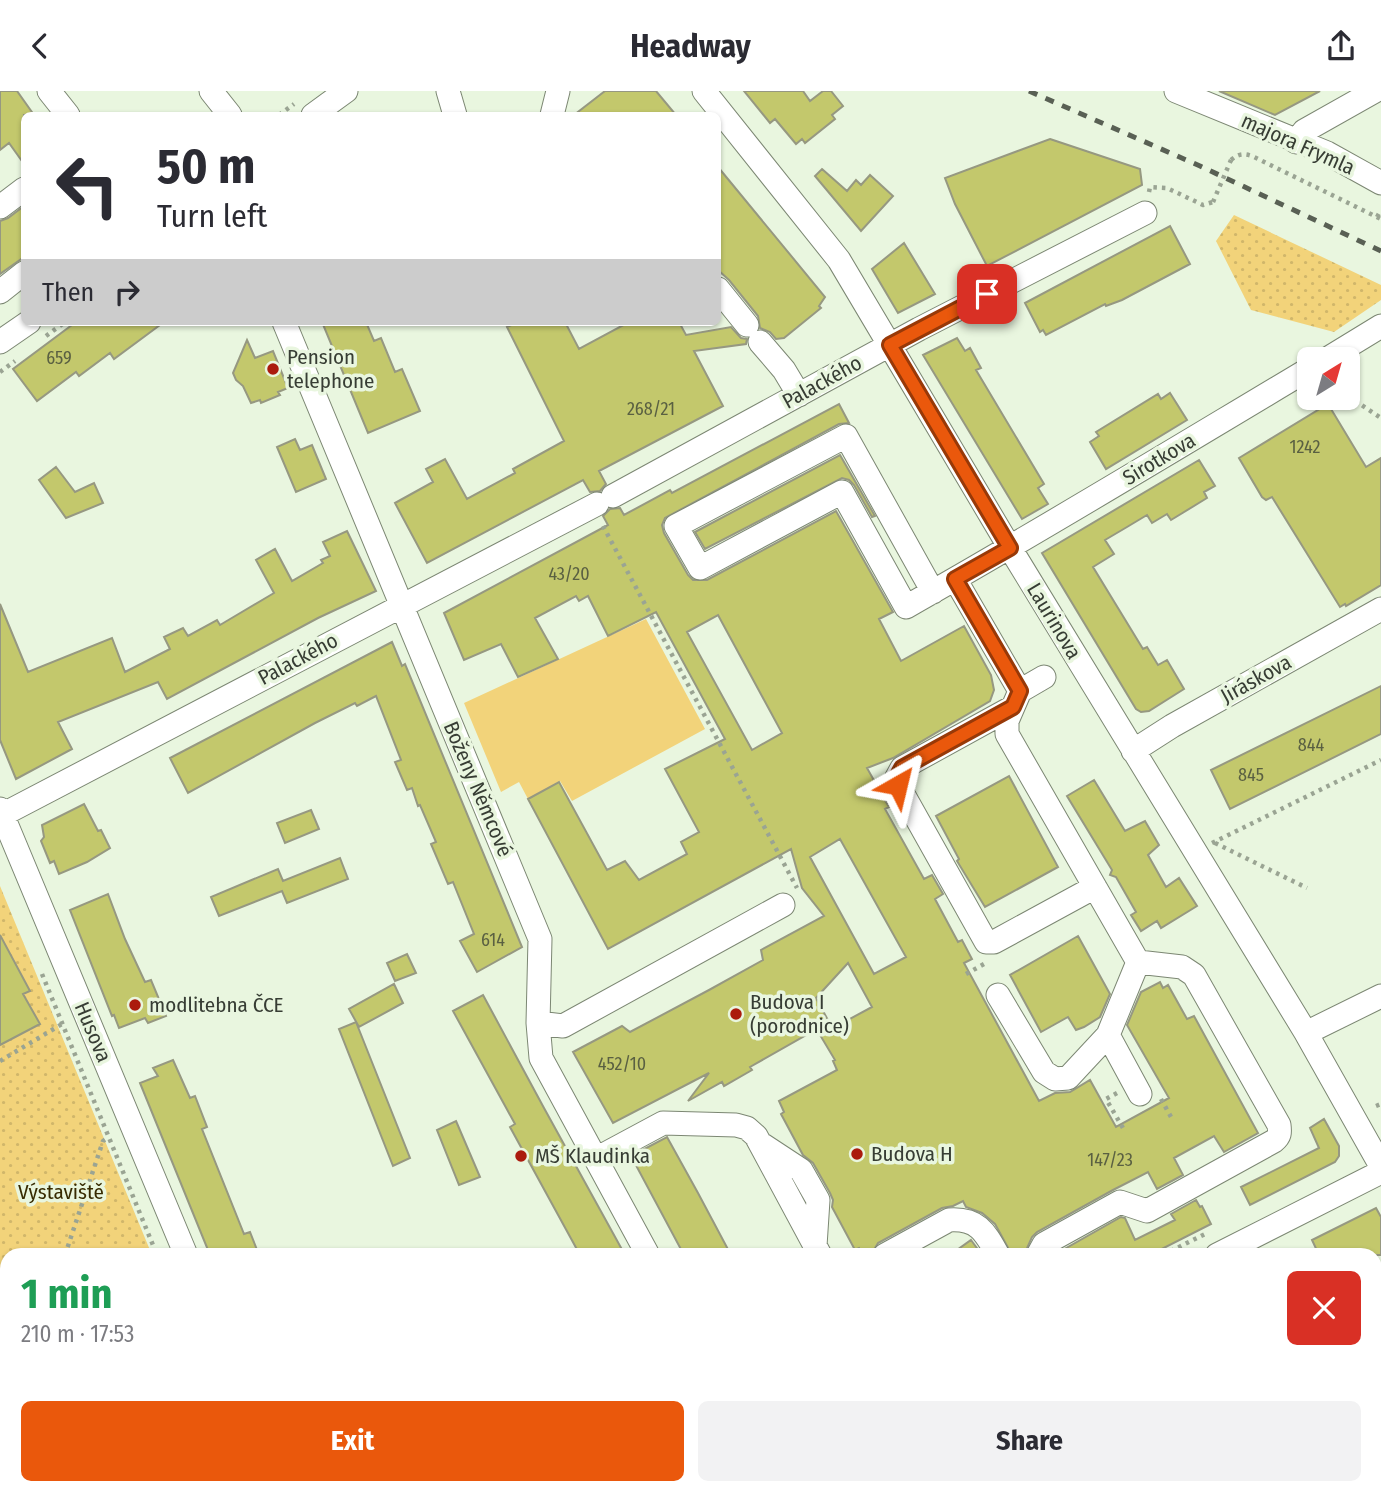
<!DOCTYPE html>
<html lang="en">
<head>
<meta charset="utf-8">
<style>
	body { margin:0; font-family:"Fira Sans Condensed",sans-serif; background:#f2f2f3; color:#2b2b33; height:100vh; display:flex; flex-direction:column; font-size:26px; white-space:nowrap }
	* { box-sizing:border-box; margin:0 }
	p { font-size:23px; color:#7c7c81 }
	.icon { flex:none; width:38px; height:38px; fill:none; stroke:currentColor; stroke-width:2; stroke-linecap:round; stroke-linejoin:round }
	.map { position:relative; flex:1; overflow:hidden }
	.panel { position:absolute; left:0px; top:1157px; width:1382px; height:247px; display:flex; flex-direction:column; background:#fff; border-radius:21px 21px 0 0; box-shadow:0 2px 5px #0004 }
	.panel>* { flex:none }
	.hud { position:absolute; left:21px; top:21px; width:700px; height:214px; border-radius:10px; box-shadow:0 2px 5px #0004; background:#fff; color:#2b2b33; overflow:hidden }
	.needle { width:46px; rotate:37deg }
	.fabs { position:absolute; left:1297px; top:256px; display:grid; gap:14px }
	.fabs a { display:grid; place-items:center; width:63px; height:63px; border-radius:10px; background:#fff; box-shadow:0 2px 5px #0004; font-size:35px }
	.pin { position:absolute; display:grid; place-items:center; width:60px; height:60px; color:#fff; margin:-30px; border-radius:14px; box-shadow:0 4px 10px #0006 }
	.me { position:absolute; width:77px; margin:-38px; rotate:37deg; stroke-linejoin:round; filter:drop-shadow(0 0 5px #0008) }
	.turn { display:flex; align-items:center; gap:24px; height:147px; padding:0 21px; font-size:32px }
	.turn .icon { width:91px; height:91px; stroke-width:2.5 }
	.turn b { display:block; font-size:49px; line-height:60px }
	.then { display:flex; align-items:center; height:66px; padding:0 21px; background:#0003; gap:14px; font-size:26px }
	.round { display:grid; place-items:center; flex:none; width:74px; height:74px; border-radius:10px; background:#f2f2f3 }
	.summary { display:flex; align-items:center; justify-content:space-between; height:119px; padding:0 21px }
	h1 { font-size:42px; font-weight:700; line-height:52px; color:#1e9e55 }
	.button { display:flex; gap:14px; margin-top:auto; padding:14px 21px }
	.button a { flex:1; height:80px; border-radius:10px; background:#ea580c; color:#fff; font-size:28px; font-weight:700; line-height:80px; text-align:center }
	.button a+a { background:#f2f2f3; color:#2b2b33 }
	header { display:flex; justify-content:space-between; align-items:center; height:91px; padding:0 21px; background:#fff; font-size:32px; font-weight:700 }
	.map>svg:first-child { display:block }
	.grass { fill:#f2d37a }
	.park { fill:url(#park-dots) }
	.building { fill:#c3c86c; stroke:#969881; stroke-width:2; fill-rule:evenodd }
	.lines { fill:none; stroke-linecap:round; stroke-linejoin:round }
	.minor-casing { stroke:#7c8773; stroke-width:25 }
	.path { stroke:#9aa493; stroke-width:4.5; stroke-dasharray:3.5 5; stroke-linecap:butt }
	.minor { stroke:#fff; stroke-width:23 }
	.rail { stroke:#596054; stroke-width:5; stroke-dasharray:9 9; stroke-linecap:butt }
	.path-bridge { stroke:#9aa493; stroke-width:4.5; stroke-dasharray:3.5 5; stroke-linecap:butt }
	.route-casing { stroke:#983908; stroke-width:18 }
	.route { stroke:#ea580c; stroke-width:12 }
	.poi-dot { fill:#ab1b0d; stroke:#e9f6df; stroke-width:2.5 }
	.labels { text-anchor:middle; stroke-width:7; stroke-linejoin:round; paint-order:stroke }
	.number-label { font-size:18px; fill:#5a6042 }
	.street-label { font-size:21px; fill:#373d34; stroke:#e9f6df }
	.poi-label { font-size:21px; fill:#373d34; stroke:#e9f6df; text-anchor:start }
	.park-label { font-size:21px; fill:#372b02; stroke:#e9f6df }
</style>
</head>
<body>
<header><svg class="icon" aria-label="back" viewBox="0 0 24 24"><path d="M15 5l-7 7 7 7"/></svg>Headway<svg class="icon" aria-label="share" viewBox="0 0 24 24"><path d="M12 15V3M7 8l5-5 5 5M5 13v7h14v-7"/></svg></header>
<div class="map">
<svg width="1381" height="1403" viewBox="0 0 1381 1403">
	<defs>
		<pattern id="park-dots" width="8" height="8" patternUnits="userSpaceOnUse" patternTransform="scale(1.75)"><rect width="8" height="8" fill="#f2d37a"/><path d="M2 2h.1M6 6h.1" fill="none" stroke="#d0b66a" stroke-width="1.8" stroke-linecap="round"/></pattern>
	</defs>
	<rect width="100%" height="100%" fill="#e9f6df"/>
	<path class="grass" d="M646,528L705,638L572,710L560,690L528,708L519,691L501,701L464,612Z"/>
	<path class="park" d="M1234,124L1381,194V209L1334,241L1251,219L1216,150Z
		M0,795L152,1164H7V1396H247L250,1403H0Z"/>
	<path class="building" d="M0,0H17L34,24H24V73L9,52L0,59Z
		M605,0H656L676,24H574Z
		M744,0H803L810,10L823,0H831L843,15L832,24L835,28L805,52L802,48L796,53L775,28L770,32Z
		M1219,0H1320L1275,24Z
		M1050,48L1140,78L1142,94L987,175L955,113L945,87Z
		M718,76L825,206L819,215L821,217L784,247L776,248L770,241L760,237L758,225L729,189L718,179Z
		M822,78L847,100L856,89L861,94L870,84L893,105L861,140L815,85Z
		M24,115V166L0,183V130L8,127Z
		M1170,135L1190,173L1122,209L1106,215L1105,213L1046,244L1043,239L1040,241L1025,212Z
		M904,152L935,203L898,222L872,178Z
		M76,231H164L114,268L110,262L79,285L76,281L37,310L13,278Z
		M322,231H366L374,250L381,247L395,281L402,278L420,320L368,342Z
		M518,231H565L579,258L629,231H679L686,244L731,236L741,247L747,248L746,253L694,260L723,315L599,380L606,393L600,400L590,401L583,389L427,472L395,412L433,391L426,378L445,368L467,408L515,382L513,378L564,350L507,236Z
		M957,247L965,260L970,257L981,277L976,279L1044,393L1038,397L1048,413L1022,428L923,264Z
		M247,249L255,267L273,260L288,297L278,301L280,304L261,312L260,309L251,312L243,295L236,289L233,282Z
		M1170,302L1187,329L1106,378L1090,351L1099,345L1096,341L1158,303L1161,308Z
		M839,313L849,332L839,333L665,427L662,434L664,442L688,484L693,489H707L836,420L893,521L879,528L901,570L964,535L991,584L994,599L990,610L893,667L867,677L889,716L885,718L924,788L932,784L943,803L935,808L958,851L962,849L972,868L964,872L1039,1010L1055,1002L1070,1001L1090,989L1116,1036L1169,1007L1127,934L1141,901L1160,891L1163,897L1168,894L1187,928L1194,925L1258,1042L1224,1061L1214,1045L1174,1067L1183,1084L1157,1098L1148,1081L1113,1099L1037,1141L1032,1146L1024,1164H1012L995,1133L982,1122L966,1116L963,1110L953,1115L942,1117L878,1152L871,1164H863L859,1157L855,1159L832,1116L833,1109L830,1102L813,1072L803,1064L781,1023L784,1021L779,1010L837,979L833,970L835,969L820,944L872,916L848,872L816,907L829,931L750,976L752,979L724,995L722,991L688,1010L709,982L613,1032L573,961L622,935L630,941L709,899L763,869L761,859L824,825L802,797L791,758L608,858L528,708L559,691L607,779L625,770L639,789L687,763L681,751L699,741L665,678L725,648L656,521L608,545L588,505L579,510L576,505L535,527L558,568L518,586L501,553L464,569L444,522L608,434L603,425L610,418L620,417L624,424L670,399L672,402ZM718,524L782,642L752,659L687,541ZM840,748L906,866L874,883L810,766Z
		M1328,313L1366,376L1381,367V494L1346,515L1345,513L1340,516L1272,406L1266,409L1262,406L1239,367Z
		M295,348L300,359L312,354L326,388L296,401L277,356Z
		M840,364L875,425L872,426L854,394L849,389L842,387L705,458L695,441Z
		M1199,369L1215,395L1204,401L1207,407L1171,429L1167,423L1152,432L1147,424L1127,436L1105,449L1114,463L1093,476L1143,558L1147,556L1158,574L1167,569L1184,598L1149,620L1141,621L1136,618L1042,462Z
		M56,376L75,401L94,392L103,412L66,427L39,389Z
		M347,440L376,500L318,527L167,608L158,591L58,631L72,658L16,688L0,649V513L28,581L112,547L125,581L170,558L164,546L183,537L188,545L217,529L220,534L274,502L256,469L275,458L292,490L323,472L321,469L330,465L323,451Z
		M392,551L402,575L405,573L522,856L477,881L460,850L474,843L453,791L448,793L431,753L436,751L420,714L418,715L412,697L407,699L395,671L401,669L376,605L357,615L355,612L315,632L188,702L170,667Z
		M1381,595V643L1230,718L1211,679Z
		M1009,685L1058,776L985,816L957,770L959,768L936,725Z
		M1094,689L1125,740L1145,730L1159,754L1148,764L1166,796L1179,787L1197,815L1161,837L1157,830L1141,840L1131,824L1136,821L1116,786L1110,784L1112,779L1067,705Z
		M84,713L98,740L101,739L110,757L87,771L59,783L54,770L50,772L41,750L44,746L42,734Z
		M311,719L319,738L285,752L277,732Z
		M340,767L348,788L287,812L282,800L219,825L211,806L278,778L283,790Z
		M108,803L125,848L145,891L151,889L166,925L148,932L145,927L119,937L114,924L112,925L70,819Z
		M0,844L30,900L23,903L40,933L0,954Z
		M1078,845L1110,903L1100,926L1084,936L1076,939L1068,926L1041,941L1010,884Z
		M407,863L416,882L395,890L387,872Z
		M394,893L403,912L359,936L349,918Z
		M483,904L544,1017L625,1164H580L510,1036L515,1033L453,920Z
		M356,931L410,1067L393,1075L339,938Z
		M173,969L190,1007L195,1005L207,1036L202,1038L244,1143L250,1141L259,1164H210L140,992L158,985L153,977Z
		M1324,1028L1339,1055V1065L1335,1071L1250,1114L1241,1096L1319,1057L1310,1037Z
		M456,1030L480,1086L459,1094L437,1039Z
		M667,1046L698,1102L731,1164H684L631,1065Z
		M1196,1109L1200,1116L1202,1115L1211,1133L1150,1164H1054L1121,1126L1125,1127L1135,1149L1175,1129L1171,1123Z
		M1376,1117L1381,1126V1164H1319L1312,1149Z
		M971,1149L982,1164H950Z"/>
	<g class="lines">
		<g class="minor-casing">
			<path id="minor" d="M49,0L68,24
				M211,0L230,24
				M448,0L455,24
				M704,0L839,169L1010,457L1306,942L1381,1075
				M1176,0L1327,62L1381,92
				M313,24L346,0
				M552,24L558,0
				M1296,51L1304,40L1375,0
				M0,116L24,98
				M718,198L747,234
				M0,201L24,182
				M284,231L540,848L538,932L541,967L648,1164
				M0,251L29,231
				M760,251L784,279L799,304
				M1327,268L1381,235
				M613,405L919,238L1145,122
				M955,488L1020,600L1007,630V643L1138,871L1182,876L1194,884L1279,1034C1280,1042 1280,1045 1274,1050L1147,1120L1120,1111L1044,1153L1038,1164
				M933,501L846,345L676,435L700,477L842,401L906,516C1042,439 1175,358 1309,278
				M1020,600L1044,586
				M1013,616L902,677L896,688L898,694L986,851H994L1095,796
				M1133,660L1172,635L1381,518
				M0,718L186,1164
				M0,725L597,413
				M1138,871L1108,944L1140,1003
				M998,904L1044,981L1055,988L1068,987L1108,944
				M538,932L563,935L783,814
				M1306,942L1381,905
				M763,1054L801,1079L818,1109L815,1155
				M596,1068L663,1032L736,1034L747,1037L756,1045L820,1164
				M885,1164L949,1129C978,1127 985,1141 998,1164
				M1217,1164L1381,1081
				M1376,1287L1381,1284
				M283,1396L286,1403
				M774,1396L778,1403
				M1307,1396L1310,1403
				M736,1403L749,1396
				M1123,1403L1137,1396
				M1159,1403L1171,1396"/>
		</g>
		<path class="path" d="M279,24L294,13
			M1231,69C1238,63 1243,62 1252,65L1381,128
			M1149,101L1150,96L1167,97L1203,114L1213,111
			M1377,126L1381,119
			M46,245L65,231
			M0,281L15,270
			M1348,305L1381,327
			M603,435L797,797
			M1212,752L1381,669
			M1215,752L1307,797
			M42,883L157,1164
			M966,883L984,873
			M0,970L62,933
			M1117,1002L1106,1008L1123,1037
			M1161,1008L1171,1026
			M1376,1015L1381,1013
			M65,1164L103,1050L109,1046
			M1163,1164L1207,1142
			M0,1356L7,1353
			M0,1359L7,1362
			M43,1396L46,1403
			M89,1396L105,1403
			M252,1396L255,1403
			M695,1403L708,1396
			M909,1403L922,1396"/>
		<use href="#minor" class="minor"/>
		<path class="rail" d="M1029,0L1200,75L1381,160"/>
		<path class="path-bridge" d="M1213,111L1231,69"/>
	</g>
	<g class="lines">
		<g class="route-casing">
			<path id="route" d="M898,694L896,688L902,677L1013,616L1020,600L955,488L1010,457L890,254L987,203"/>
		</g>
		<use href="#route" class="route"/>
	</g>
	<g class="poi-dot">
		<circle cx="273" cy="278" r="7"/>
		<circle cx="135" cy="914" r="7"/>
		<circle cx="736" cy="923" r="7"/>
		<circle cx="857" cy="1063" r="7"/>
		<circle cx="521" cy="1065" r="7"/>
	</g>
	<g class="labels">
		<g class="number-label">
			<text x="59" y="273">659</text>
			<text x="651" y="324">268/21</text>
			<text x="1305" y="362">1242</text>
			<text x="569" y="489">43/20</text>
			<text x="1311" y="660">844</text>
			<text x="1251" y="690">845</text>
			<text x="493" y="855">614</text>
			<text x="622" y="979">452/10</text>
			<text x="1110" y="1075">147/23</text>
		</g>
		<g class="street-label">
			<text transform="translate(1298 53) rotate(24)" y="7">majora Frymla</text>
			<text transform="translate(822 291) rotate(-29)" y="7">Palackého</text>
			<text transform="translate(1159 368) rotate(-31)" y="7">Sirotkova</text>
			<text transform="translate(1054 530) rotate(59)" y="7">Laurinova</text>
			<text transform="translate(298 568) rotate(-28)" y="7">Palackého</text>
			<text transform="translate(1256 588) rotate(-29)" y="7">Jiráskova</text>
			<text transform="translate(478 698) rotate(67)" y="7">Boženy Němcové</text>
			<text transform="translate(93 941) rotate(67)" y="7">Husova</text>
		</g>
		<g class="poi-label">
			<text x="287" y="273">Pension<tspan x="287" dy="24">telephone</tspan></text>
			<text x="750" y="918">Budova I<tspan x="750" dy="24">(porodnice)</tspan></text>
			<text x="149" y="921">modlitebna ČCE</text>
			<text x="871" y="1070">Budova H</text>
			<text x="535" y="1072">MŠ Klaudinka</text>
		</g>
		<g class="park-label">
			<text x="61" y="1108">Výstaviště</text>
		</g>
	</g>
</svg>
<div class="fabs">
<a><svg class="needle" viewBox="-14 -14 28 28"><path d="M0-13l5 13h-10z" fill="#e53935"/><path d="M0 13l5-13h-10z" fill="#7c7c81"/></svg></a>
</div>
<div class="pin" style="left:987px;top:203px;background:#d93025"><svg class="icon" aria-label="arrive" viewBox="0 0 24 24"><path d="M6 21V4h12l-3 4 3 4H6"/></svg></div>
<svg class="me" style="left:898px;top:694px" viewBox="-20 -20 40 40"><path d="M0-17L14 15 0 8-14 15z" fill="#ea580c" stroke="#fff" stroke-width="4"/></svg>
<div class="hud">
<div class="turn"><svg class="icon" aria-label="left" viewBox="0 0 24 24"><path d="M17 20v-9H6M10 6l-5 5 5 5"/></svg><div><b>50 m</b>Turn left</div></div>
<div class="then">Then<svg class="icon" aria-label="right" viewBox="0 0 24 24"><path d="M7 20v-9h11M14 6l5 5-5 5"/></svg></div>
</div>
<section class="panel">
<div class="summary"><div><h1>1 min</h1><p>210 m · 17:53</p></div><a class="round" style="background:#d93025;color:#fff"><svg class="icon" aria-label="close" viewBox="0 0 24 24"><path d="M6 6l12 12M18 6L6 18"/></svg></a></div>
<div class="button"><a>Exit</a><a>Share</a></div>
</section>
</div>
</body>
</html>
